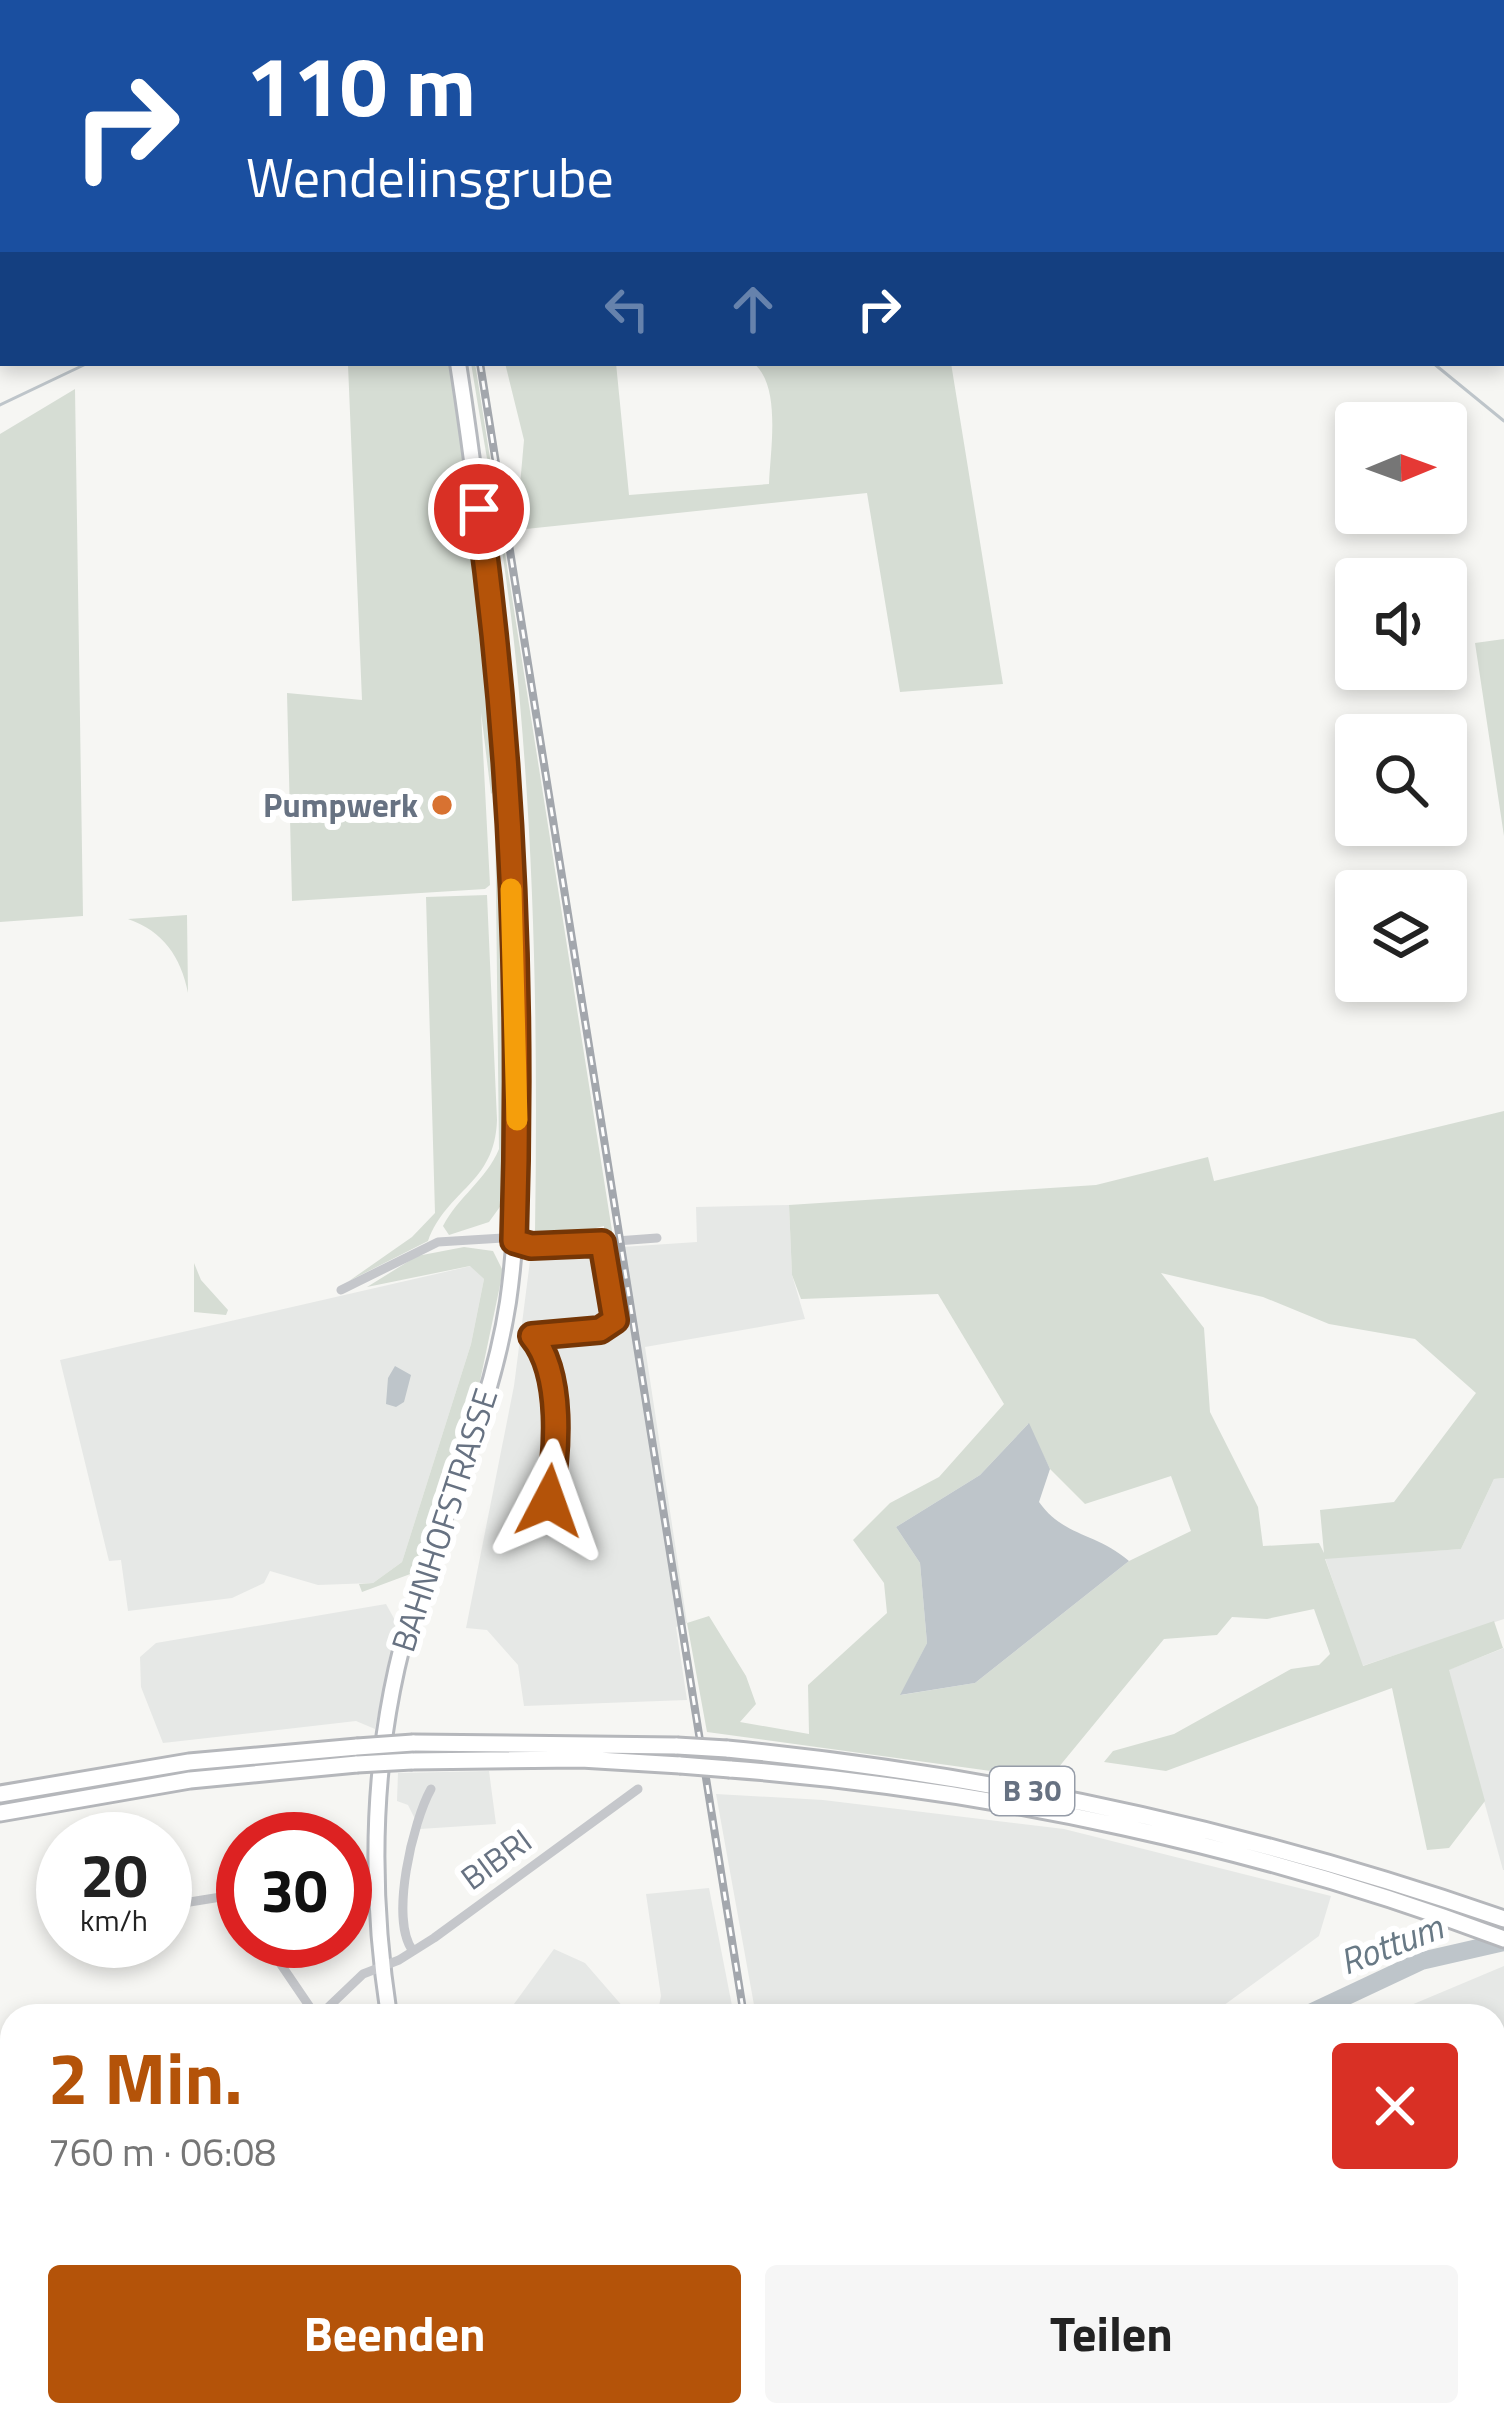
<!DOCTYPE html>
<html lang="de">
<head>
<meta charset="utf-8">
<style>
	body { margin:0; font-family:"Titillium Web",sans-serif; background:#f6f6f6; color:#222; height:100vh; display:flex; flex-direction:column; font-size:45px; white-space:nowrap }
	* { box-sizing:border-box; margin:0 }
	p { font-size:39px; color:#767676 }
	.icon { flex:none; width:66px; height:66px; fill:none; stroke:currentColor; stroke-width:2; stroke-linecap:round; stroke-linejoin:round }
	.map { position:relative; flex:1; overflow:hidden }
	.panel { position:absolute; left:0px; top:2004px; width:1506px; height:423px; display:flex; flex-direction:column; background:#fff; border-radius:36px 36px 0 0; box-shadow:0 6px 18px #0003 }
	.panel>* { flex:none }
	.top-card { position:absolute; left:0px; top:0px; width:1506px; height:366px; box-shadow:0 6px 18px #0003; background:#1a4fa0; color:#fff; overflow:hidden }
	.needle { width:78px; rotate:89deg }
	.fabs { position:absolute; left:1335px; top:402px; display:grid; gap:24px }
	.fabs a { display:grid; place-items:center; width:132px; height:132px; border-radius:12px; background:#fff; box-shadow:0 6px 18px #0003; font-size:60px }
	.speed { position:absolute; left:36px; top:1812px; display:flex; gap:24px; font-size:60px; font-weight:700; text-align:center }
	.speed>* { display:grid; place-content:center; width:156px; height:156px; border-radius:50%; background:#fff; box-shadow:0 6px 18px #0003; line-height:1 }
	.speed small { font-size:30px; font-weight:400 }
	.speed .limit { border:18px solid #d22; background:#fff; color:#111 }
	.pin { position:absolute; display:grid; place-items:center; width:102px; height:102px; color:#fff; margin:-51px; border:6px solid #fff; border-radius:50%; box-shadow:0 3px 12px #0007 }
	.me { position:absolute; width:132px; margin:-66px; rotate:4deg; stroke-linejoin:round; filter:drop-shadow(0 0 9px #0008) }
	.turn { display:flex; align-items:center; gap:42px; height:252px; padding:0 48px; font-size:54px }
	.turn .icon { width:156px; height:156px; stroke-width:2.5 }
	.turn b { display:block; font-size:84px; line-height:102px }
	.lanes { display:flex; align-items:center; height:114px; padding:0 48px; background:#0003; justify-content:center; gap:60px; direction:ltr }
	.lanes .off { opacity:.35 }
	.round { display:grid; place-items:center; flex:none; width:126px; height:126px; border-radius:12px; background:#f6f6f6 }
	.headline { display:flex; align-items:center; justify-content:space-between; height:204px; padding:0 48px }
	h1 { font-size:72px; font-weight:700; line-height:90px; color:#b45309 }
	.primary-button { display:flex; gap:24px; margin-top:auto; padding:24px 48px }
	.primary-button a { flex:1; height:138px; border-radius:12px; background:#b45309; color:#fff; font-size:48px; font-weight:700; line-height:138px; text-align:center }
	.primary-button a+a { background:#f6f6f6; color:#222 }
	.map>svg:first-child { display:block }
	.built { fill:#e6e8e6 }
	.green { fill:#d6ddd4; fill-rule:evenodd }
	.water { fill:#bec5ca }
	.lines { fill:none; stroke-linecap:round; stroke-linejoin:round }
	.stream { stroke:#bec5ca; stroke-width:3 }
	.river { stroke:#bec5ca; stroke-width:18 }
	.secondary-casing { stroke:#b7babf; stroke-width:20 }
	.trunk-casing { stroke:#b5b7bb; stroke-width:21 }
	.minor { stroke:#c5c7cb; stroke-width:9 }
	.secondary { stroke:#fff; stroke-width:14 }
	.trunk { stroke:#fff; stroke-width:15 }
	.rail-casing { stroke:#a3a7ad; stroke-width:8 }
	.rail { stroke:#fff; stroke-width:3; stroke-dasharray:9; stroke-linecap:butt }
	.trunk-bridge-casing { stroke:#b5b7bb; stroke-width:21; stroke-linecap:butt }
	.trunk-bridge { stroke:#fff; stroke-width:15 }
	.route-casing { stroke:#753606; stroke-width:30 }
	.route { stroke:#b45309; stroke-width:21 }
	.slow { stroke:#f59e0b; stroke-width:21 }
	.poi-dot { fill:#d87231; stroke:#fff; stroke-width:4.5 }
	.labels { text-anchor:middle; stroke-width:12; stroke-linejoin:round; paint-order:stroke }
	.shield { fill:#fff; stroke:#959ca8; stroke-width:3 }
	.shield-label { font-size:30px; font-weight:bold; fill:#677282 }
	.poi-label { font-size:33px; font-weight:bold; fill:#677282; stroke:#fff; text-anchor:end }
	.street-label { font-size:33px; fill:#677282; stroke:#fff }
	.water-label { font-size:36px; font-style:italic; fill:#687985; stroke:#fff }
</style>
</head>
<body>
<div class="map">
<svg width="1504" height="2426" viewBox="0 0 1504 2426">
	<rect width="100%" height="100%" fill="#f6f6f3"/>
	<path class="built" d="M789,1205L792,1275L805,1319L645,1347L687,1623L676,1627L687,1700L524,1706L518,1665L487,1630L466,1628L514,1386L531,1253L697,1242L696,1207Z
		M471,1266L484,1279L471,1344L402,1562L373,1583L318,1585L270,1571L264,1583L232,1598L128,1611L121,1560L109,1561L60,1360Z
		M1504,1478V1619L1362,1666L1325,1558L1461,1549L1494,1479Z
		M386,1604L396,1622L375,1729L356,1721L163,1743L141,1687L140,1657L156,1643Z
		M1504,1648V1870H1503L1448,1670Z
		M489,1771L496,1824L420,1829L408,1805L397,1801L398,1773Z
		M716,1794L823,1800L1064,1829L1331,1896L1319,1936L1209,2016H756Z
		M709,1888L734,2016H657L661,1996L646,1894Z
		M554,1949L585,1963L631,2016H525L514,2004Z
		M1504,1966V2426H818L817,2415H1494V2016H1385Z"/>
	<path class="green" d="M847,0H1062V3H847Z
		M1072,0H1372L1072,3Z
		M316,363H451L481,585L499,786L491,794L481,712L490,885L485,889L292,901L287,693L362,700L348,365Z
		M471,363H475L613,1237L604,1236V1226L596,1228L595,1239L563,1241L535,1233C538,1035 535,839 514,642C504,549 486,456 471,363Z
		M505,363H616L629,495L769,484C770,452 782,385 753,363H951L1003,684L900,692L867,493L526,529L520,485L524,440Z
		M75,389L83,916L0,922V434Z
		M1504,639V836L1475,643Z
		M495,806L501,808L508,990L507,1197L489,1222L449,1235L443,1226C458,1197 486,1180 499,1149Z
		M487,895L497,1120C495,1184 447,1189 428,1241L349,1281L412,1237L435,1213L426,897Z
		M187,915L188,993C181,957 163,931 128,919Z
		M1504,1111V1478L1494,1479L1461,1549L1325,1559L1363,1666L1494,1621L1503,1648L1449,1670L1485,1801L1449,1848L1427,1850L1392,1688L1166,1771L1104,1762L1113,1751L1174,1734L1291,1669L1319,1665L1330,1654L1314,1609L1267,1619L1232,1617L1217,1635L1164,1639L1049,1779L707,1732L687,1623L709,1616L746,1676L756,1704L740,1722L809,1734L808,1685L887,1613L884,1583L853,1540L890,1503L939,1477L1004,1404L938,1294L801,1299L792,1275L789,1205L1096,1185L1208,1157L1214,1181ZM1161,1273L1263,1297L1329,1324L1415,1339L1476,1393L1394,1502L1320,1510L1324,1553L1319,1543L1263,1546L1258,1507L1210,1412L1204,1328ZM1028,1424L1050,1469L1085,1504L1171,1476L1191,1531L1129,1561L975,1683L901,1695L927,1643L920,1563L896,1527L980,1475Z
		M464,1247L493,1251L503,1271L475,1405L413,1573L362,1592L359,1584L373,1583L402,1562L471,1344L484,1279L470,1266L367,1287L417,1256Z
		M194,1263L201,1280L228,1310L226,1315L194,1312Z"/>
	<path class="water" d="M395,1366L411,1375L404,1402L396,1407L386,1404L388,1378Z
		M1029,1423L1050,1469L1039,1502C1064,1537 1095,1532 1129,1561L975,1683L900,1695L927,1643L920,1563L896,1527L980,1475Z
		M1118,2415H1215L1216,2426H1121Z"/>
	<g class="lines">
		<path class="stream" d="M1433,363L1504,421
			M0,405L88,363"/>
		<path class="river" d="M1304,2016L1421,1961L1504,1942
			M607,2426L626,2415"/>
		<g class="secondary-casing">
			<path id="secondary" d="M386,0L387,3
				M389,2016C368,1879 372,1737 414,1604C446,1503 492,1407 508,1302C523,1197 517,1090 514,985C507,777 490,569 458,363
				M524,2415L528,2426"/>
		</g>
		<g class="trunk-casing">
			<path id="trunk" d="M413,1743L677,1746
				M727,1749C993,1775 1251,1831 1504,1919
				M412,1761L581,1759L680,1765
				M730,1769C992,1789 1257,1846 1504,1939
				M0,1794L189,1762L357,1747
				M0,1813L190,1780L357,1764"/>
		</g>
		<path class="minor" d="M341,1290L438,1242L503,1238L549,1246L657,1238
			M532,1336C565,1373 557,1454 549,1501
			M526,1343C549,1321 588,1338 615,1320L602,1243
			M233,1896L231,1875L243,1864
			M165,1906L227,1896L243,1907
			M265,1941L316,2016
			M413,1951C389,1920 413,1821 431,1789
			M319,2016L363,1974L399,1960L434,1938L638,1789
			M1494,2121L1504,2125
			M0,2239L12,2250
			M128,2415L136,2426
			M0,2416L12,2403
			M265,2426L275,2415
			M723,2426L740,2415
			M830,2426L843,2415"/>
		<use href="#secondary" class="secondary"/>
		<use href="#trunk" class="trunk"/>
		<g class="rail-casing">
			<path id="rail" d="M423,0V3
				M480,363L744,2016
				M808,2415L810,2426"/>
		</g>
		<use href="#rail" class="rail"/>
		<g class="trunk-bridge-casing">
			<path id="trunk-bridge" d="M677,1746L727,1749
				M357,1747L413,1743
				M357,1764L412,1761
				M680,1765L730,1769"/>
		</g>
		<use href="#trunk-bridge" class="trunk-bridge"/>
	</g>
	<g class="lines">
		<g class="route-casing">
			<path id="route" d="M479,509C512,750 522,998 514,1241L531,1246L602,1243L615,1320L600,1330L532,1336C564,1374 557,1454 549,1501"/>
		</g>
		<use href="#route" class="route"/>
		<path class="slow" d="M511,889L517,1120"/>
	</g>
	<circle class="poi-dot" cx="442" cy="805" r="12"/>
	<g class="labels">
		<rect class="shield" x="990" y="1767" width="84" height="48" rx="9"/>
		<g class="shield-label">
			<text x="1032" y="1801">B 30</text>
		</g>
		<g class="poi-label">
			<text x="418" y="817">Pumpwerk</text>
		</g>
		<g class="street-label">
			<text transform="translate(444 1520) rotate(-72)" y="12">BAHNHOFSTRASSE</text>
			<text transform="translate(496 1859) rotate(-36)" y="12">BIBRI</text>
		</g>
		<g class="water-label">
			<text transform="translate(1391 1944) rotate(-21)" y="13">Rottum</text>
		</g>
	</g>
</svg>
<div class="fabs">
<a><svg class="needle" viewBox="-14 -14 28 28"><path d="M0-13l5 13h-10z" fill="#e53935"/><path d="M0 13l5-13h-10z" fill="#767676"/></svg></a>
<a><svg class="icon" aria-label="sound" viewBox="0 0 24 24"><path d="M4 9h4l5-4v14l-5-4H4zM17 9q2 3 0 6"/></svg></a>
<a><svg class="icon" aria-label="search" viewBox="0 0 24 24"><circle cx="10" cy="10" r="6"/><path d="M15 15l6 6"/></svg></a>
<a><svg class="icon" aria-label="layers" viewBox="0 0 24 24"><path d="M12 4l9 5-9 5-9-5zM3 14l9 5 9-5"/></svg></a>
</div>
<div class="speed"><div>20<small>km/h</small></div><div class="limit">30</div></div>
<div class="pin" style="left:479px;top:509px;background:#d93025"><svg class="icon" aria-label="arrive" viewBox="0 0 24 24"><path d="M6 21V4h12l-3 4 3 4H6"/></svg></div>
<svg class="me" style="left:549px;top:1501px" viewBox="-20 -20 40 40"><path d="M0-17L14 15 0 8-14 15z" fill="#b45309" stroke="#fff" stroke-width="4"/></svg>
<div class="top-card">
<div class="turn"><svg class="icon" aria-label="right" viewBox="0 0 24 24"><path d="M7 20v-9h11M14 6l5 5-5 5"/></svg><div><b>110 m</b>Wendelinsgrube</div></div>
<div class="lanes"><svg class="icon off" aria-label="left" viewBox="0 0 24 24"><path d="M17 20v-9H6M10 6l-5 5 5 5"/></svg><svg class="icon off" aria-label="ahead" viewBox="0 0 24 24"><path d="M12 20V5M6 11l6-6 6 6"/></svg><svg class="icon" aria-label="right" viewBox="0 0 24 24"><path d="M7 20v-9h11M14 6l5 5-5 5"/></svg></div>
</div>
<section class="panel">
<div class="headline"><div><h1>2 Min.</h1><p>760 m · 06:08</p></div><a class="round" style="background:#d93025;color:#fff"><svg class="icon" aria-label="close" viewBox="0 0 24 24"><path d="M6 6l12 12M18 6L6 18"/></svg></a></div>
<div class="primary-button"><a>Beenden</a><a>Teilen</a></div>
</section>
</div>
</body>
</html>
